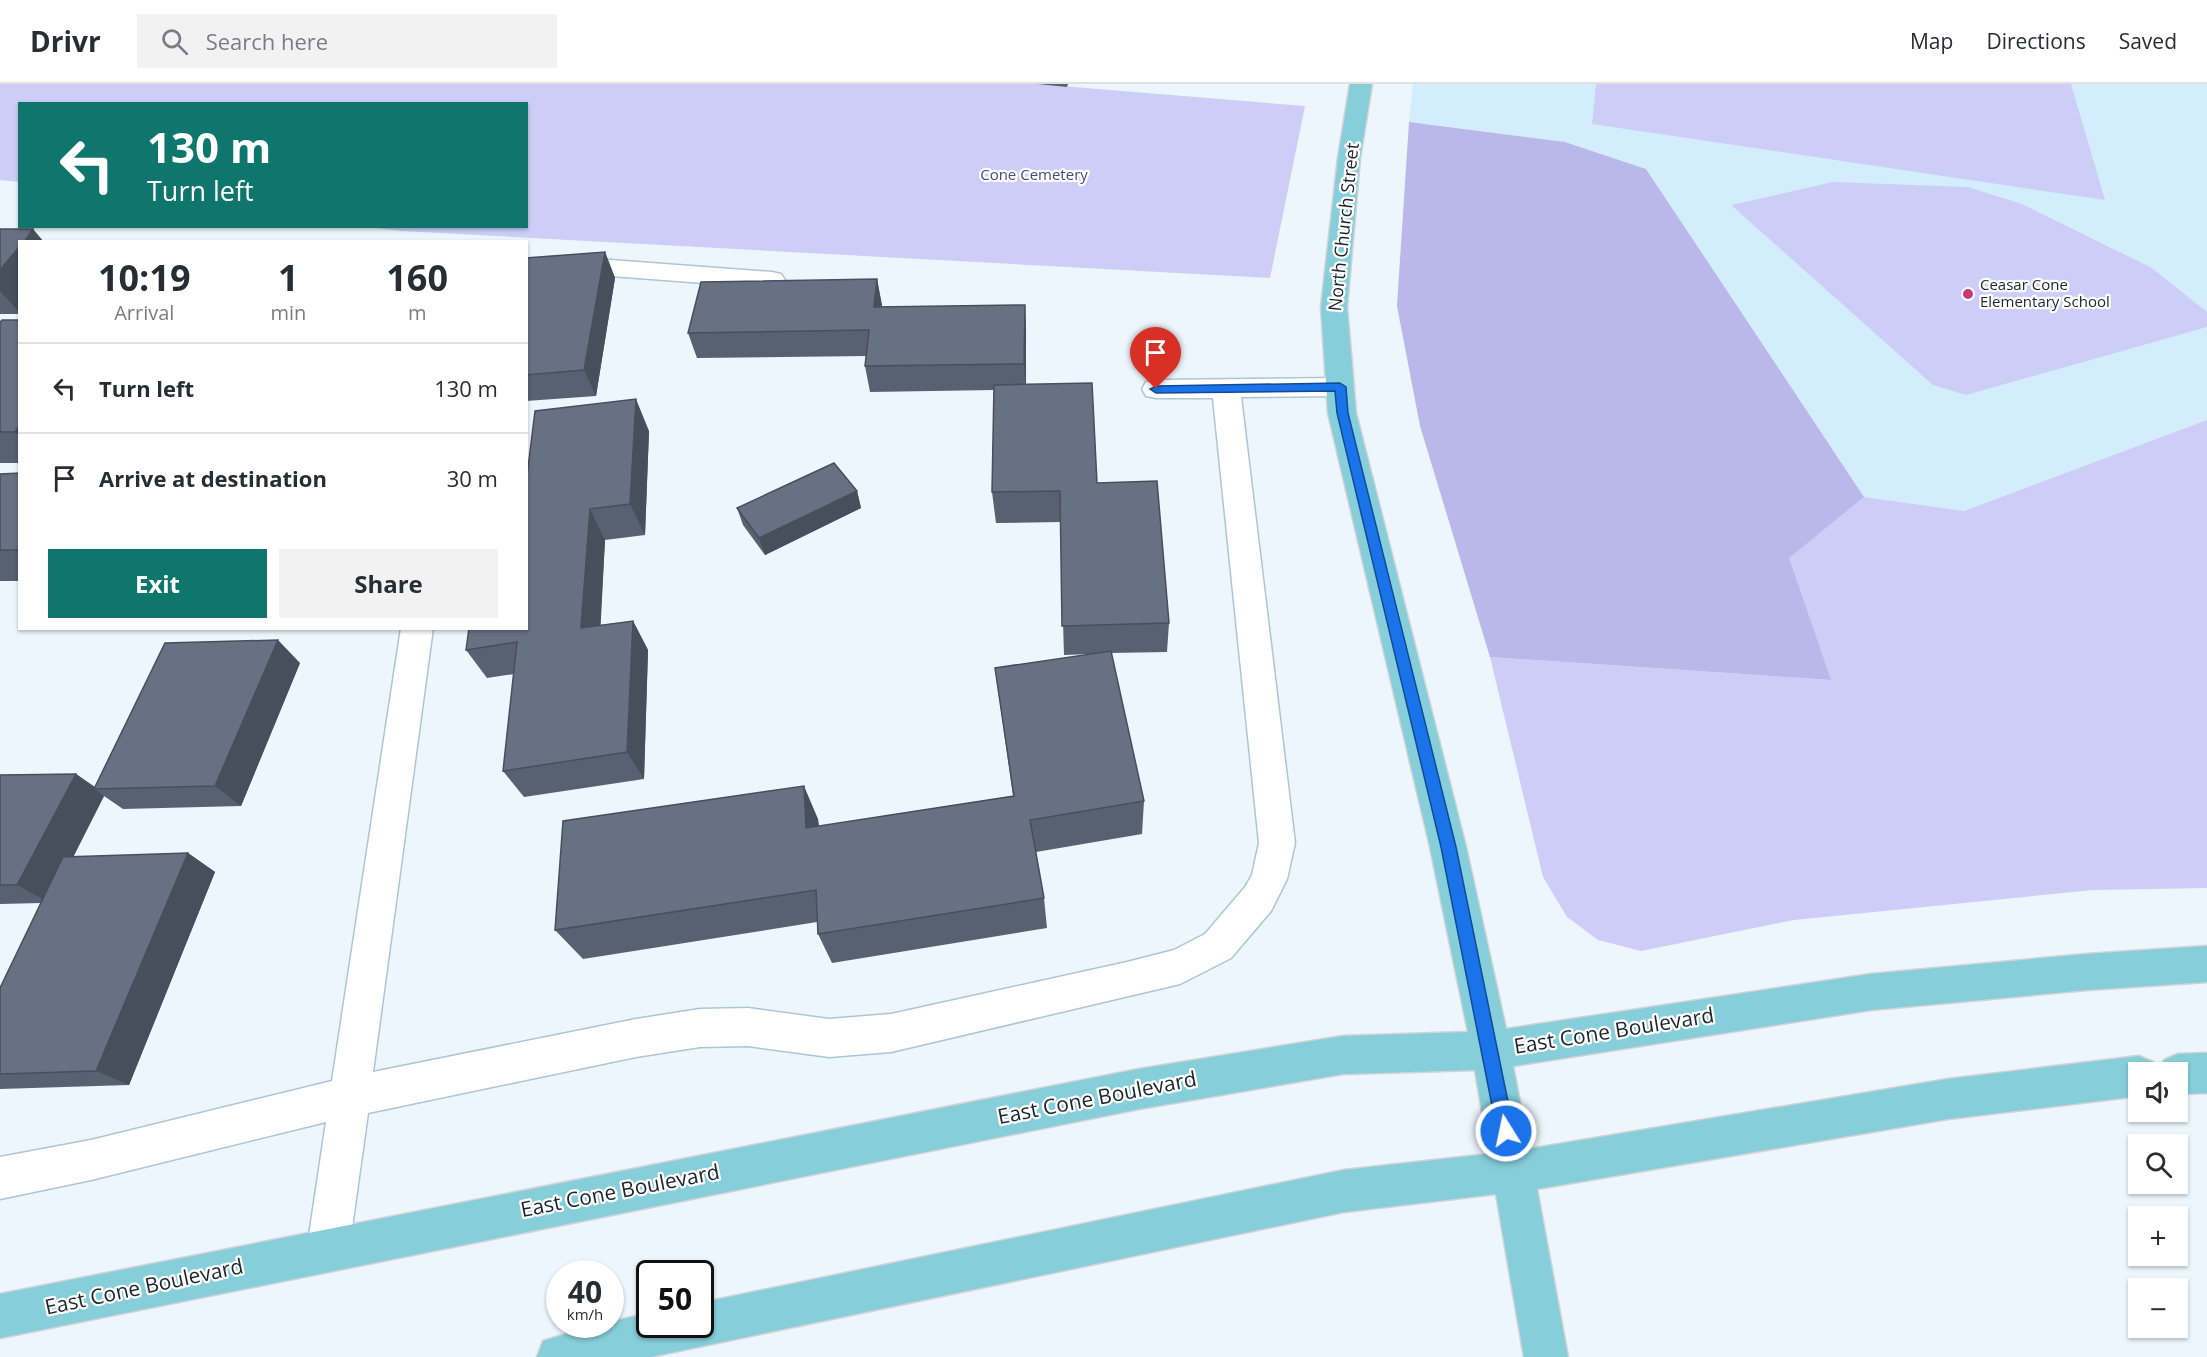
<!DOCTYPE html>
<html lang="en">
<head>
<meta charset="utf-8">
<style>
	body { margin:0; font-family:"Open Sans",sans-serif; background:#f2f2f3; color:#2b2b33; height:100vh; display:flex; flex-direction:column; font-size:22px; white-space:nowrap }
	* { box-sizing:border-box; margin:0 }
	p { font-size:20px; color:#7c7c81 }
	.icon { flex:none; width:33px; height:33px; fill:none; stroke:currentColor; stroke-width:2; stroke-linecap:round; stroke-linejoin:round }
	.map { position:relative; flex:1; overflow:hidden }
	.sheet { position:absolute; left:18px; top:156px; width:510px; height:390px; display:flex; flex-direction:column; background:#fff; border-radius:0px; box-shadow:0 2px 4px #0004 }
	.sheet>* { flex:none }
	.top-card { position:absolute; left:18px; top:18px; width:510px; height:126px; border-radius:0px; box-shadow:0 2px 4px #0004; background:#0f766e; color:#fff; overflow:hidden }
	.buttons { position:absolute; left:2128px; top:978px; display:grid; gap:12px }
	.buttons a { display:grid; place-items:center; width:60px; height:60px; border-radius:0px; background:#fff; box-shadow:0 2px 4px #0004; font-size:30px }
	.speed { position:absolute; left:546px; top:1176px; display:flex; gap:12px; font-size:30px; font-weight:700; text-align:center }
	.speed>* { display:grid; place-content:center; width:78px; height:78px; border-radius:50%; background:#fff; box-shadow:0 2px 4px #0004; line-height:1 }
	.speed small { font-size:15px; font-weight:400 }
	.speed .limit { border:3px solid #111; border-radius:9px; background:#fff; color:#111 }
	.pin { position:absolute; display:grid; place-items:center; width:51px; height:51px; color:#fff; margin:-62px -26px; border-radius:50% 50% 50% 0; rotate:-45deg; box-shadow:0 0 6px #0007 }
	.pin .icon { rotate:45deg }
	.me { position:absolute; width:66px; margin:-33px; rotate:350deg; stroke-linejoin:round; filter:drop-shadow(0 0 4px #0008) }
	.turn { display:flex; align-items:center; gap:21px; height:126px; padding:0 30px; font-size:27px }
	.turn .icon { width:78px; height:78px; stroke-width:2.5 }
	.turn b { display:block; font-size:42px; line-height:51px }
	.eta { display:flex; justify-content:space-evenly; align-items:center; height:102px; text-align:center }
	.eta b { font-size:36px; font-weight:700; line-height:42px }
	.button { display:flex; gap:12px; margin-top:auto; padding:12px 30px }
	.button a { flex:1; height:69px; border-radius:0px; background:#0f766e; color:#fff; font-size:24px; font-weight:700; line-height:69px; text-align:center }
	.button a+a { background:#f2f2f3; color:#2b2b33 }
	ul { padding:0; list-style:none }
	li { display:flex; align-items:center; gap:18px; height:90px; padding:0 30px; border-top:2px solid #e1e1e2 }
	li div { flex:1 }
	li b { display:block; font-size:22px }
	li em { font-style:normal }
	header { display:flex; align-items:center; gap:36px; box-sizing:border-box; height:84px; padding:0 30px; background:#fff; border-bottom:2px solid #e1e1e2 }
	header strong { font-size:28px }
	nav { display:flex; gap:33px; margin-inline-start:auto; font-size:21px }
	.search { width:420px; height:54px; background:#f2f2f3; display:flex; align-items:center; gap:15px; box-sizing:border-box; padding:0 21px; border-radius:0px; color:#7c7c81; font-size:22px }
	.map>svg:first-child { display:block }
	.built { fill:#d4edfc }
	.green { fill:#cdcef7 }
	.forest { fill:#b8b8ea }
	.lines { fill:none; stroke-linecap:round; stroke-linejoin:round }
	.minor-casing { stroke:#aec5d3; stroke-width:3 }
	.major-casing { stroke:#d2d3d5; stroke-width:3 }
	.minor { fill:#fff; fill-rule:evenodd }
	.major { fill:#85ceda; fill-rule:evenodd }
	.wall { fill:#586172 }
	.shaded-wall { fill:#474f5c }
	.building { fill:#667184; stroke:#474f5c; stroke-width:1.5 }
	.route { fill:#1a73e8; stroke:#114b97; stroke-width:1.5 }
	.poi-dot { fill:#c33b79; stroke:#fff; stroke-width:2 }
	.labels { text-anchor:middle; stroke-width:4.5; stroke-linejoin:round; paint-order:stroke }
	.far-park-label { font-size:15px; fill:#4b4784; stroke:#fff }
	.far-poi-label { font-size:15px; fill:#1d252b; stroke:#fff; text-anchor:start }
	.street-label { font-size:18px; fill:#1d252b; stroke:#fff }
	.near-street-label { font-size:21px; fill:#1d252b; stroke:#fff }
</style>
</head>
<body>
<header>
<strong>Drivr</strong>
<div class="search"><svg class="icon" aria-label="search" viewBox="0 0 24 24"><circle cx="10" cy="10" r="6"/><path d="M15 15l6 6"/></svg>Search here</div>
<nav><a>Map</a><a>Directions</a><a>Saved</a></nav>
</header>
<div class="map">
<svg width="2207" height="1273" viewBox="0 0 2207 1273">
	<rect width="100%" height="100%" fill="#edf6fc"/>
	<path class="built" d="M1413,0H2207V336L1964,427L1864,413L1646,85L1565,58L1409,38Z"/>
	<path class="green" d="M0,0H1037L1305,22L1270,194L402,147L365,143L526,142V20H20L19,98L0,96Z
		M1596,0H2071L2105,116L1592,40Z
		M1833,98L1968,103L2022,120L2152,184L2207,228V243L1966,311L1933,301L1731,121Z
		M2207,336V804L2093,806L1794,836L1641,867L1598,856L1567,833L1543,793L1490,573L1830,596L1788,474L1864,413L1964,427Z"/>
	<path class="forest" d="M1409,38L1565,58L1646,85L1864,413L1789,474L1831,596L1490,573L1420,342L1397,222Z"/>
	<g class="lines">
		<g class="minor-casing">
			<path id="minor" d="M571,173L772,188L781,190L785,196L781,202L772,204L571,189L526,191V175Z
				M1340,294L1350,296L1354,303L1350,310L1340,312L1241,313L1295,759L1287,795L1271,827L1231,874L1180,900L891,968L829,973L748,962L700,963L636,973L368,1029L349,1165L343,1180L328,1186L313,1180L307,1165L326,1038L91,1096L0,1115V1073L91,1056L332,997L401,544H433L373,988L636,935L700,925L748,924L829,935L891,930L1127,878L1174,866L1205,850L1245,803L1252,791L1259,759L1213,314H1156L1146,312L1142,305L1146,298L1156,296Z"/>
		</g>
		<g class="major-casing">
			<path id="major" d="M1350,0H1372L1360,74L1347,223L1356,329L1466,763L1506,945L1871,890L2087,870L2207,862V898L2087,906L1871,926L1513,982L1529,1065L1948,995L2139,972L2153,978L2157,988H2139V1012L1948,1035L1537,1105L1568,1273H1524L1496,1110L1344,1128L650,1273H537L543,1257L599,1240H610V1238L650,1229V1240H700V1219L1344,1086L1489,1070L1475,986L1343,990L1139,1025L0,1254V1210L1139,985L1343,952L1468,948L1430,763L1328,329L1321,223L1338,74Z
				M2207,969V1009L2178,1010V988H2159L2164,976L2178,970Z"/>
		</g>
		<use href="#minor" class="minor"/>
		<use href="#major" class="major"/>
	</g>
	<path class="wall" d="M1037,0H1068L1067,3Z
		M0,145L20,158V230H0Z
		M605,168L615,194L596,312L526,317V174Z
		M877,195L882,223L1025,221L1026,247V300L1097,399L1169,539L1167,568L1111,569L1144,717L1142,750L1036,768L1044,814L1047,844L832,879L818,850L817,838L583,875L555,846L818,735L819,742L1013,712L995,584L1091,570L1064,571L1060,438L996,439L992,408L994,306L870,308L865,282L866,272L697,274L688,249Z
		M20,236V379H0V238Z
		M649,347L645,451L605,456L600,541L633,537L648,566L644,695L524,713L503,687L514,590L487,594L466,566L526,544V400Z
		M20,389V497H0V390Z
		M857,407L861,424L765,471L743,441L737,424Z
		M300,579L241,722L123,725L104,712L73,773L188,769L215,788L129,1001L0,1005V904L41,819L0,820V691L76,690L95,703Z"/>
	<path class="shaded-wall" d="M33,145L44,158H24Z
		M20,162V229L0,207V186Z
		M605,168L615,194L596,312L584,286Z
		M877,195L882,221L879,249L874,223Z
		M1025,221L1026,247V305L1024,280Z
		M636,315L649,347L645,451L630,420Z
		M20,341V352L15,348Z
		M857,407L861,424L765,471L759,454Z
		M590,425L605,456L599,573L581,544Z
		M633,537L648,566L644,695L627,668Z
		M278,556L300,579L241,722L215,702Z
		M76,690L97,705H94L104,712L50,819L17,801Z
		M804,702L818,735L821,776L806,744Z
		M188,769L215,788L129,1001L96,987Z"/>
	<path class="building" d="M0,145H33L24,158H20V162L0,186Z
		M605,168L584,286L526,291V174Z
		M877,195L874,223L1025,221L1024,280L865,282L869,246L688,249L701,198Z
		M2,236H20V341L15,348H0V238Z
		M1092,299L1097,399L1157,397L1169,539L1062,542L1060,407L992,408L994,301Z
		M636,315L630,420L590,425L581,544L633,537L627,668L503,687L517,558L466,566L469,544H526V400L535,327Z
		M834,379L857,407L759,454L737,424Z
		M20,389V466H0V390Z
		M278,556L215,702L94,705L165,559Z
		M1111,567L1144,717L1030,736L1044,814L818,850L816,806L555,846L563,737L804,702L806,744L1014,712L995,584Z
		M76,690L17,801H0V691Z
		M188,769L96,987L0,990V904L63,773Z"/>
	<path class="route" d="M1340,299L1346,303L1348,329L1456,763L1514,1047L1511,1053L1506,1055L1500,1053L1497,1047L1441,763L1337,329L1335,307L1156,309L1150,305L1156,302Z"/>
	<circle class="poi-dot" cx="1968" cy="210" r="6"/>
	<g class="labels">
		<g class="far-park-label">
			<text x="1034" y="96">Cone Cemetery</text>
		</g>
		<g class="far-poi-label">
			<text x="1980" y="206">Ceasar Cone<tspan x="1980" dy="17">Elementary School</tspan></text>
		</g>
		<g class="street-label">
			<text transform="translate(1344 143) rotate(-84)" y="6">North Church Street</text>
		</g>
		<g class="near-street-label">
			<text transform="translate(1614 947) rotate(-9)" y="7">East Cone Boulevard</text>
			<text transform="translate(1097 1014) rotate(-11)" y="7">East Cone Boulevard</text>
			<text transform="translate(620 1107) rotate(-11)" y="7">East Cone Boulevard</text>
			<text transform="translate(144 1203) rotate(-12)" y="7">East Cone Boulevard</text>
		</g>
	</g>
</svg>
<div class="buttons">
<a><svg class="icon" aria-label="sound" viewBox="0 0 24 24"><path d="M4 9h4l5-4v14l-5-4H4zM17 9q2 3 0 6"/></svg></a>
<a><svg class="icon" aria-label="search" viewBox="0 0 24 24"><circle cx="10" cy="10" r="6"/><path d="M15 15l6 6"/></svg></a>
<a>+</a>
<a>−</a>
</div>
<div class="speed"><div>40<small>km/h</small></div><div class="limit">50</div></div>
<div class="pin" style="left:1156px;top:305px;background:#d93025"><svg class="icon" aria-label="arrive" viewBox="0 0 24 24"><path d="M6 21V4h12l-3 4 3 4H6"/></svg></div>
<svg class="me" style="left:1506px;top:1047px" viewBox="-20 -20 40 40"><circle r="17" fill="#1a73e8" stroke="#fff" stroke-width="3"/><path d="M0-11L8 9 0 5-8 9z" fill="#fff"/></svg>
<div class="top-card">
<div class="turn"><svg class="icon" aria-label="left" viewBox="0 0 24 24"><path d="M17 20v-9H6M10 6l-5 5 5 5"/></svg><div><b>130 m</b>Turn left</div></div>
</div>
<section class="sheet">
<div class="eta">
<div><b>10:19</b><p>Arrival</p></div>
<div><b>1</b><p>min</p></div>
<div><b>160</b><p>m</p></div>
</div>
<ul>
<li><svg class="icon" aria-label="left" viewBox="0 0 24 24"><path d="M17 20v-9H6M10 6l-5 5 5 5"/></svg><div><b>Turn left</b></div><em>130 m</em></li>
<li><svg class="icon" aria-label="arrive" viewBox="0 0 24 24"><path d="M6 21V4h12l-3 4 3 4H6"/></svg><div><b>Arrive at destination</b></div><em>30 m</em></li>
</ul>
<div class="button"><a>Exit</a><a>Share</a></div>
</section>
</div>
</body>
</html>
